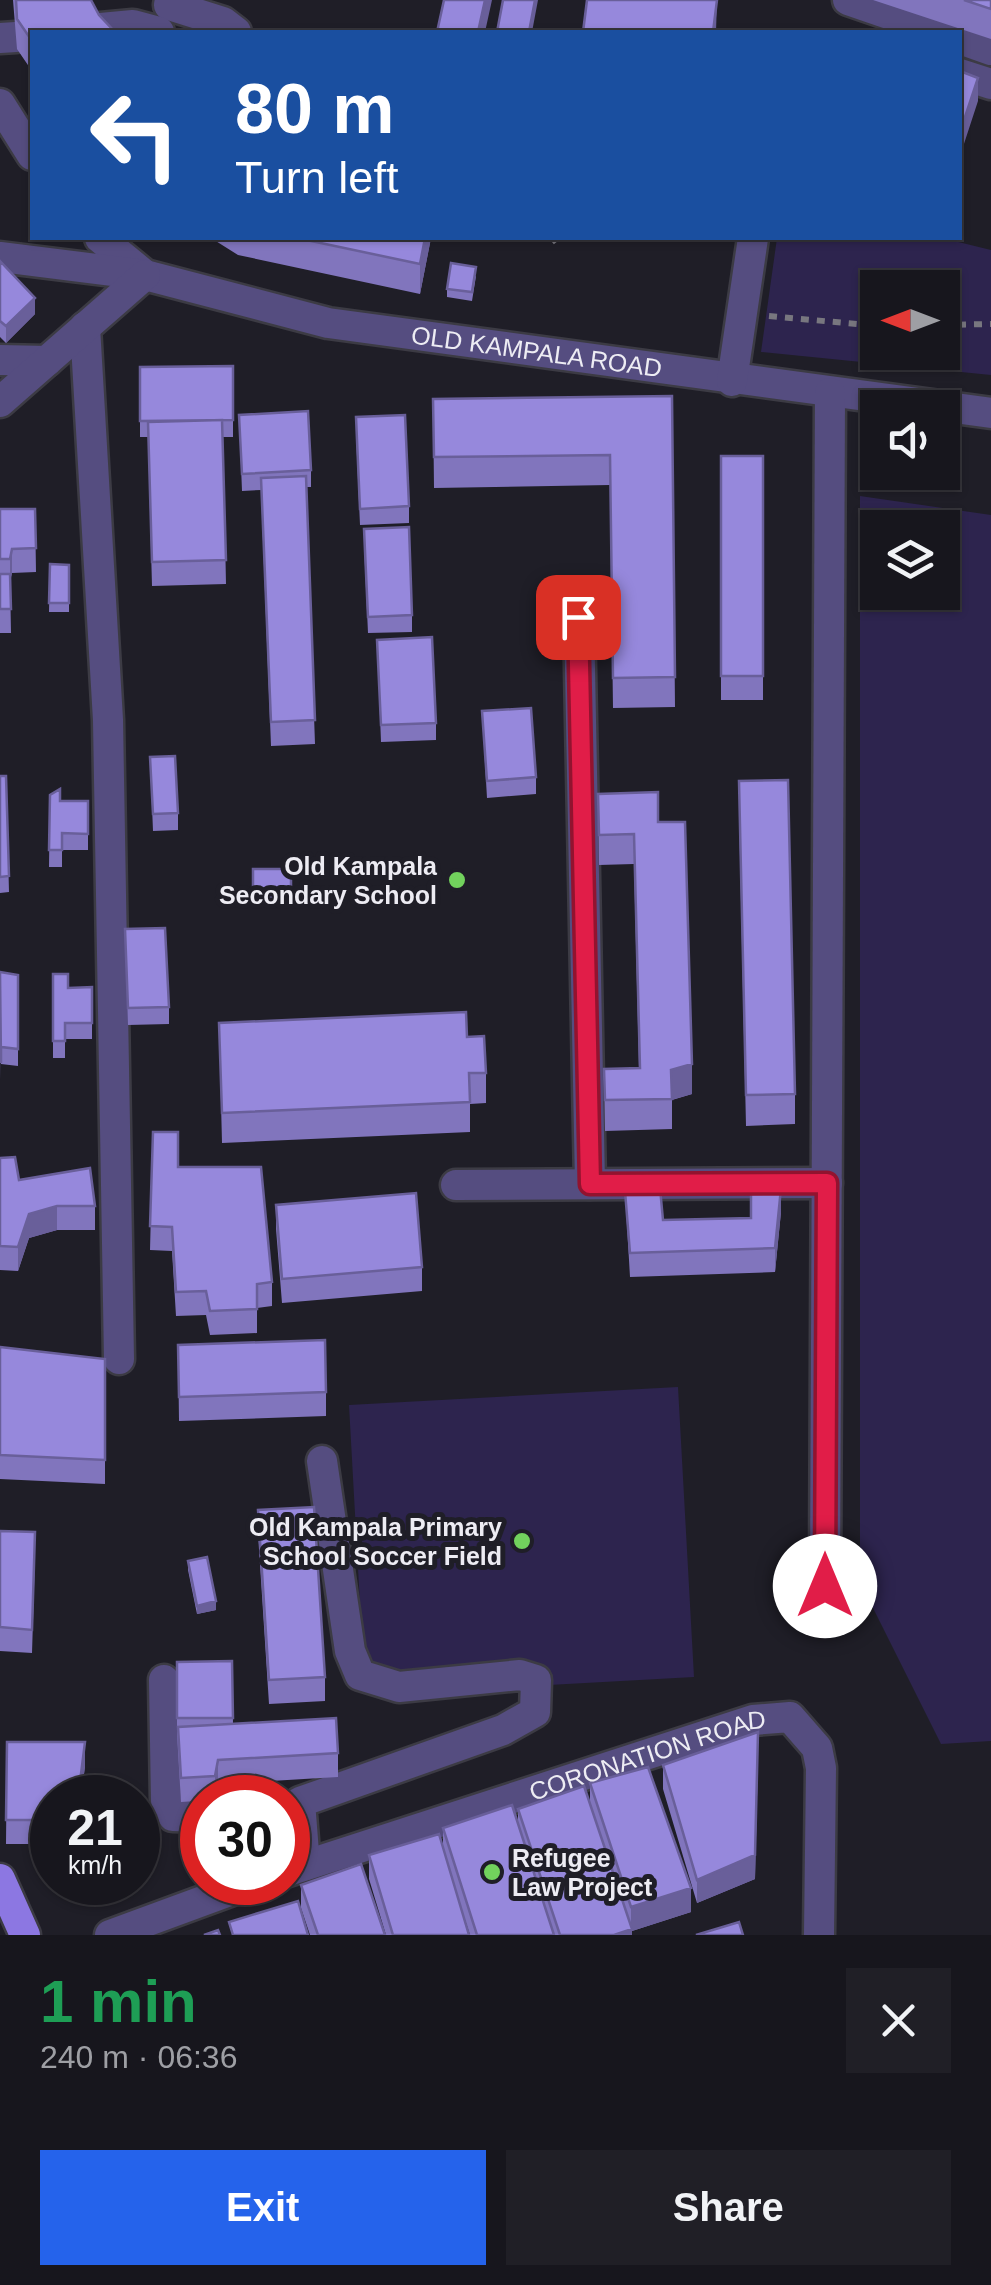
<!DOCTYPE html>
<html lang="en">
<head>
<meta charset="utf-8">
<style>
	body { margin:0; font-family:Helvetica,sans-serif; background:#201f26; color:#f1f3f6; height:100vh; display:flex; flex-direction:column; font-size:38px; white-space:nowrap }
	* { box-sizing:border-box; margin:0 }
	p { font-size:32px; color:#9e9fa4 }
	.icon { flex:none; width:55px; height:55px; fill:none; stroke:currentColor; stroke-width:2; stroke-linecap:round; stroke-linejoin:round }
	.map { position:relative; height:1935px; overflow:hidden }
	.drawer { display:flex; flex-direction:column; background:#17161d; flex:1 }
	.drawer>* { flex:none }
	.banner { position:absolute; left:30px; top:30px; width:932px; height:210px; border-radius:0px; box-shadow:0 2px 8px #0004,0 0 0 2px #36353b; background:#1a4fa0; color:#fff; overflow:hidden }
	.needle { width:65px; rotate:270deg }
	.fabs { position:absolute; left:860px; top:270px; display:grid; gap:20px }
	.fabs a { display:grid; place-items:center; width:100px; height:100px; border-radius:0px; background:#17161d; box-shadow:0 2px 8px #0004,0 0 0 2px #36353b; font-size:50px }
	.speed { position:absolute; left:30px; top:1775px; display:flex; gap:20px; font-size:50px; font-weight:700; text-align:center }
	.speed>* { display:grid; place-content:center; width:130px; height:130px; border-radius:50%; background:#17161d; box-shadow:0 2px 8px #0004,0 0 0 2px #36353b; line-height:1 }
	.speed small { font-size:25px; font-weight:400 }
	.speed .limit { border:15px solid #d22; background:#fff; color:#111 }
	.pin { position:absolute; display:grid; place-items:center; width:85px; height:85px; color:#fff; margin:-42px; border-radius:20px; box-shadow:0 5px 15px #0006 }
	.me { position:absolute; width:110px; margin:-55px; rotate:0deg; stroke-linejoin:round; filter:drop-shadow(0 0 8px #0008) }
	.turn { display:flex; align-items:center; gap:35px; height:210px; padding:0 40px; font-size:45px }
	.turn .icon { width:130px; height:130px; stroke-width:2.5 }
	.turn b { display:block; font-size:70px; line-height:85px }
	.round { display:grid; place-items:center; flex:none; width:105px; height:105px; border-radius:0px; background:#201f26 }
	.head { display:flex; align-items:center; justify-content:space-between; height:170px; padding:0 40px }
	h1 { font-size:60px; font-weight:700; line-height:75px; color:#1e9e55 }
	.action { display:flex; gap:20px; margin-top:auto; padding:20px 40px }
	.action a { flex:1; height:115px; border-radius:0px; background:#2563eb; color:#fff; font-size:40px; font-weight:700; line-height:115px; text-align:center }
	.action a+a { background:#201f26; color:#f1f3f6 }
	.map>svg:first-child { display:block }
	.green { fill:#2d244e; fill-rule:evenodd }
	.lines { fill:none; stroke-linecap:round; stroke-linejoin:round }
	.minor-casing { stroke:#3c3b44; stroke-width:35 }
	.major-casing { stroke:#3c3b44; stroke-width:35 }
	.path { stroke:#78777f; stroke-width:6; stroke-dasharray:8 8; stroke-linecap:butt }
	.minor { stroke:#554d80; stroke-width:30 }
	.major { stroke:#8c77e2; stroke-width:30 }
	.wall { fill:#8175bd }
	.shaded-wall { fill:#695f9a }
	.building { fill:#9688dc; stroke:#695f9a; stroke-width:2.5 }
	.route-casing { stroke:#92132f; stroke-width:25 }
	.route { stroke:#e11d48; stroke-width:18 }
	.poi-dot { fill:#72d25d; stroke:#1f1e27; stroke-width:4 }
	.labels { text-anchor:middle; stroke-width:10; stroke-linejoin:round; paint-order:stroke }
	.street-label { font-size:25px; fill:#edecf3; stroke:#1f1e27 }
	.poi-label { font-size:25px; font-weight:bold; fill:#edecf3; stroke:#1f1e27; text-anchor:end }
</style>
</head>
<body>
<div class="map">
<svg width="991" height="1935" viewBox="0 0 991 1935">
	<rect width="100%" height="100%" fill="#1f1e27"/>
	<path class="green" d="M777,238H942L991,250V375L761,352ZM878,288H942V352H878Z
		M860,496L991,515V1741L941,1744L860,1582ZM878,528H942V592H878Z
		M678,1387L694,1677L365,1695L349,1405Z"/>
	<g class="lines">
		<g class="minor-casing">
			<g id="minor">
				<path d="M170,0L169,5L223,22L236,32"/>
				<path d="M848,0L941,32"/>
				<path d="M90,29L133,25L159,32"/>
				<path d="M0,38L16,37"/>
				<path d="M960,39L991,50"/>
				<path d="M960,74L991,84"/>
				<path d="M0,104L32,155"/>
				<path id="s1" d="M100,238L145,275L328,323L991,413"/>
				<path d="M0,257L145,275"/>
				<path d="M85,327L108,720L119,1359"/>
				<path d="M0,360L47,361"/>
				<path d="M732,381L753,238"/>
				<path d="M0,402L145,275"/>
				<path d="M579,617L590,1184"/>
				<path d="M456,1185L827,1183"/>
				<path d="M825,1586L830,393"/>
				<path d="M164,1680L166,1801L173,1816L202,1817"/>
				<path d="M305,1865L300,1802L503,1730L535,1712L536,1680L520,1675L399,1687L360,1675L350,1651L322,1461"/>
				<path id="s2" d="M288,1871L753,1720L790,1717L817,1748L821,1768L819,1935"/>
				<path d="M110,1935L254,1882"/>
			</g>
		</g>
		<g class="major-casing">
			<path id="major" d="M0,1879L25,1935"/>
		</g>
		<path class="path" d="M552,242L557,238
			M769,316L878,326
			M942,325L991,324"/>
		<use href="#minor" class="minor"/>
		<use href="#major" class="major"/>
	</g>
	<path class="wall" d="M13,0H91L32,32V71L17,49Z
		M873,0H991V39Z
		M211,238H431L420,294L238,255Z
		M0,261L35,314L6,343L0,337Z
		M476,276L472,301L447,297V289Z
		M233,366V437H223L226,584L152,586L148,437H140V367Z
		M672,396L675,707L613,708L610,485L434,488L433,399Z
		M239,415L311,470V487H306L315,744L271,746L261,490L242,491Z
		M356,434L409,506V523L360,525Z
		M721,456H763V700H721Z
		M0,509H35L36,572L12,573L10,580L11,633H0Z
		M364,545L412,615V632L368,633Z
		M50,564L69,565V612H49Z
		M377,640L436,723V740L381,742Z
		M482,711L536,777V794L487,798Z
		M150,757L178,813V830L153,831Z
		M0,776H6L9,892L0,893Z
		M598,794L658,822L692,1094L672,1100V1129L605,1131L604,1069L639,1068L634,864L599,865Z
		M50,795L60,801H88V850H62V867H49Z
		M739,812L795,1094V1124L746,1126Z
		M253,869H291V905H253Z
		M125,929L169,1007V1024L128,1025Z
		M0,972L18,975V1066L1,1064V1080Z
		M53,974L68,988L92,987V1039H65V1058H53Z
		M219,1023L467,1037L486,1073V1103L470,1104V1132L222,1143Z
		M153,1132L178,1167L272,1282V1306L257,1308V1333L210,1335L206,1315L176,1316L172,1251L150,1250Z
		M0,1158L19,1180L95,1206V1230H57L29,1238L18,1271L0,1270Z
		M625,1191L663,1220L751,1218L781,1212L775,1272L630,1277Z
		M276,1205L422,1267V1291L282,1303L276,1229Z
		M178,1345L326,1392V1416L179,1421Z
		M0,1347L105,1359V1484L0,1479Z
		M258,1510L325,1677V1701L269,1704L258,1534Z
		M0,1531L35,1556L32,1653L0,1651Z
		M188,1561L216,1610L197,1614L188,1570Z
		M232,1661L233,1724L338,1753V1777L218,1784L216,1798H202V1801L181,1802L177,1734V1662Z
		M7,1742L85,1766L81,1798H52V1844H6Z
		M758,1756L755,1879L697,1903L663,1789V1765Z
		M590,1783L691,1912L632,1931V1935H470L456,1892L469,1935H386L369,1879V1855L443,1849V1828L518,1825V1809L590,1803Z
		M301,1885L385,1935H310L301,1908Z"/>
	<path class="shaded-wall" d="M485,0H492L485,32H478Z
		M535,0H538L532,32H529Z
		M717,0L716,32H713Z
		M978,78V101L960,156V132Z
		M425,238H431L420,294V264Z
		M35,298V314L6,343V326Z
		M12,549V573L10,583V559Z
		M692,1064V1094L671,1100V1070Z
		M781,1188V1212L775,1272V1248Z
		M57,1206V1230L29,1238L18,1271V1247L29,1214Z
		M216,1601V1610L197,1614V1606Z
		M85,1742V1766L81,1798H78Z
		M758,1756L755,1879L697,1903V1880Z
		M218,1760V1784L215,1798V1776Z
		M78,1882H101L78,1889Z
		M691,1888V1912L632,1931V1935H614L631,1929V1907Z"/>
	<path class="building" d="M16,0H91L99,15L115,32H32V41L17,19Z
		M444,0H485L478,32H437Z
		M503,0H535L529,32H497Z
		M587,0H717L713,32H583Z
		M964,0H991V9Z
		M960,71L978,78L960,132Z
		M297,238H425L420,264Z
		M0,261L35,298L6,326L0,321Z
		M451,263L476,267L472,292L447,289Z
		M233,366V420L140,421V367Z
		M672,396L675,677L613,678L610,455L434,457L433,399Z
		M308,411L311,470L242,474L239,415Z
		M405,415L409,506L360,509L356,417Z
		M222,420L226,560L152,562L148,422Z
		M721,456H763V676H721Z
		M306,476L315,720L271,722L261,478Z
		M0,509H35L36,548L12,549L10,559H0Z
		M409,527L412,615L368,617L364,529Z
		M50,564L69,565V603H49Z
		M0,574H10L11,609H0Z
		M432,637L436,723L381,725L377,640Z
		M531,708L536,777L487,781L482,711Z
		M175,756L178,813L153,814L150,757Z
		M0,776H6L9,876L0,877Z
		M788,780L795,1094L746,1095L739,781Z
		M60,789V801H88V834L62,833V850H49L50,795Z
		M658,792V822H685L692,1064L671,1070L672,1099L605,1100L604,1069L640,1068L634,834L599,835L598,794Z
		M253,869H291V896H253Z
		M165,928L169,1007L128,1008L125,929Z
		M0,972L18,975V1049L1,1047V1063Z
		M53,974H68V988L92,987V1023H65V1041H53Z
		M466,1012L467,1037L484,1036L486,1073H469L470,1102L222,1113L219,1023Z
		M153,1132H178V1167H261L272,1282L257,1284V1309L210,1311L206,1291L176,1292L172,1227L150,1226Z
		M15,1157L19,1180L90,1168L95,1206H57L29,1214L18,1247L0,1246V1158Z
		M660,1188L663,1220L751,1218V1188H781L775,1248L630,1253L625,1191Z
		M416,1193L422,1267L282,1279L276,1205Z
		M325,1340L326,1392L179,1397L178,1345Z
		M0,1347L105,1359V1460L0,1455Z
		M314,1507L325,1677L269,1680L258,1510Z
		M0,1531L35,1532L32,1630L0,1627Z
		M207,1557L216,1601L197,1606L188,1561Z
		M232,1661L233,1718H177V1662Z
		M336,1718L338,1753L218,1760L215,1776L181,1778L178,1727Z
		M758,1732L755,1855L697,1880L663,1765Z
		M7,1742H85L78,1798H52V1820H6Z
		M648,1767L691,1888L631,1907L590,1783Z
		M584,1786L632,1929L614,1935H560L518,1809Z
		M512,1805L554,1935H477L443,1828Z
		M439,1834L469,1935H393L369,1855Z
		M361,1864L385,1935H318L301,1885Z
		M298,1901L308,1935H233L229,1922Z
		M739,1922L743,1935H696Z
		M218,1930L220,1935H204Z"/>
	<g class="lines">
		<g class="route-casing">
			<path id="route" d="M578,617L590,1184L827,1183L825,1586"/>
		</g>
		<use href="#route" class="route"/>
	</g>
	<g class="poi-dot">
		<circle cx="457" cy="880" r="10"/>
		<circle cx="522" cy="1541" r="10"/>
		<circle cx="492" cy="1872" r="10"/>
	</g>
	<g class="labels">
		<g class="street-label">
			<text dy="9" stroke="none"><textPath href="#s1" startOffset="458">OLD KAMPALA ROAD</textPath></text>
			<text dy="9" stroke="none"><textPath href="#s2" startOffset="378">CORONATION ROAD</textPath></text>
		</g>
		<g class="poi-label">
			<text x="437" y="875">Old Kampala<tspan x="437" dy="29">Secondary School</tspan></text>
			<text x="502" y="1536">Old Kampala Primary<tspan x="502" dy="29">School Soccer Field</tspan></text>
			<text x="512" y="1867" text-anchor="start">Refugee<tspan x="512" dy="29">Law Project</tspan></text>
		</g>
	</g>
</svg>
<div class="fabs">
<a><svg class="needle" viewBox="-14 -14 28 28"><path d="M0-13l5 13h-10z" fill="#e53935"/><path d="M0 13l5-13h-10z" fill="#9e9fa4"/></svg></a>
<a><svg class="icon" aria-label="sound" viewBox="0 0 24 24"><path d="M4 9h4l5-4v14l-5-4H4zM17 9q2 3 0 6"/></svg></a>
<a><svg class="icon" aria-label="layers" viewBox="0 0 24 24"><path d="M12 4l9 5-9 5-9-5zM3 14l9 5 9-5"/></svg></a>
</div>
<div class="speed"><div>21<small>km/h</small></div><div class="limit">30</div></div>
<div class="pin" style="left:578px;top:617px;background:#d93025"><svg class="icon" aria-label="arrive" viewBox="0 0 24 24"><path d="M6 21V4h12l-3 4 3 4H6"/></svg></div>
<svg class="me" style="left:825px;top:1586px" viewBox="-20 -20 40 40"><circle r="19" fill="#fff"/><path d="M0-13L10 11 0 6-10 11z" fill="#e11d48"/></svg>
<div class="banner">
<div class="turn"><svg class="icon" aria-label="left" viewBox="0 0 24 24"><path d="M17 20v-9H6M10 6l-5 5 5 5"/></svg><div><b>80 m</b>Turn left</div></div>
</div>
</div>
<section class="drawer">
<div class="head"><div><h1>1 min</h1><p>240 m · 06:36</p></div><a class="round"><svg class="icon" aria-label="close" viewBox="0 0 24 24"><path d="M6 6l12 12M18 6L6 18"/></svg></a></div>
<div class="action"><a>Exit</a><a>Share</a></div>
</section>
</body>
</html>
